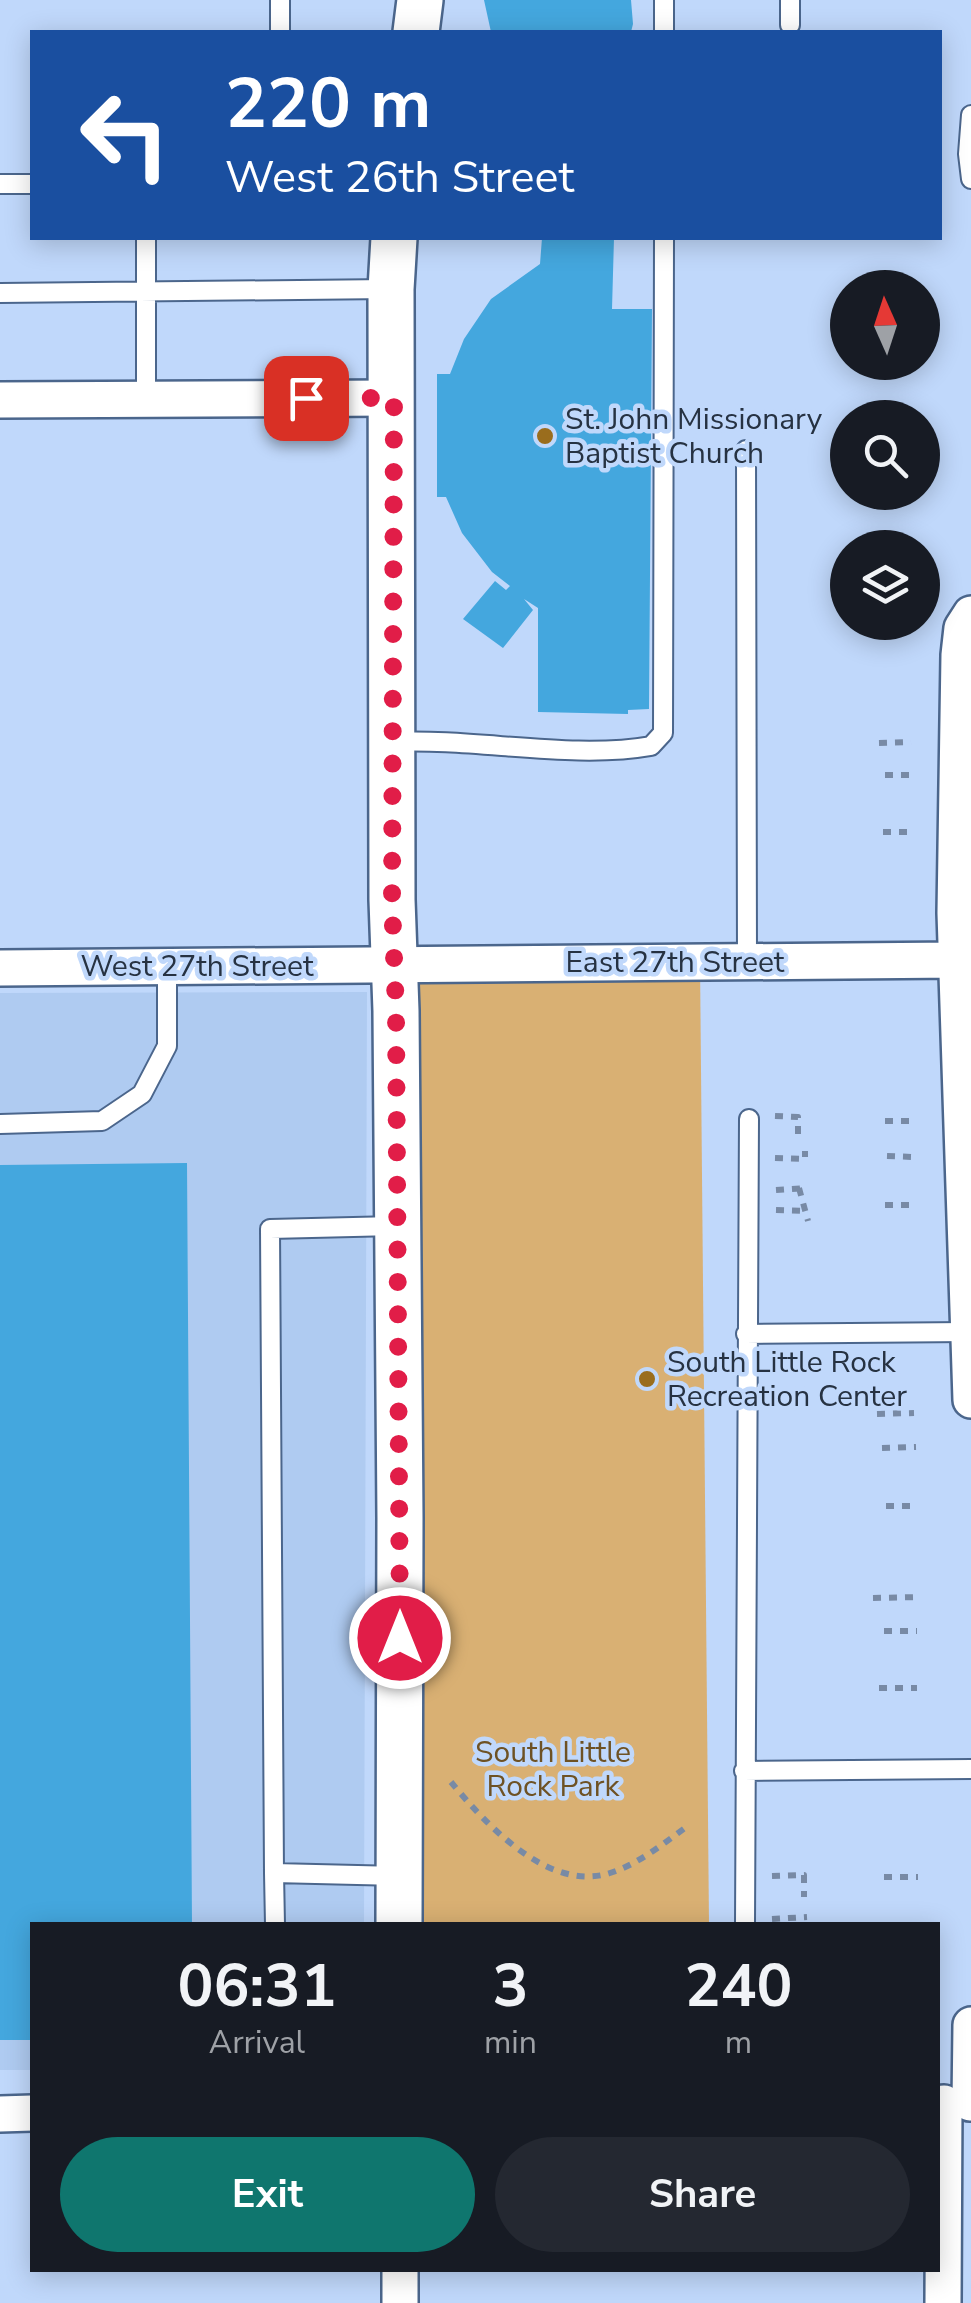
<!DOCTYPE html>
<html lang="en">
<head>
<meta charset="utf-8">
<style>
	body { margin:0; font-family:"Nunito Sans",sans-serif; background:#242831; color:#f1f3f6; height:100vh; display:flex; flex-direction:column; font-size:38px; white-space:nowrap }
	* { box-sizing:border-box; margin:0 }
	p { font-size:32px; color:#9ea1a6 }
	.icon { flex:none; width:55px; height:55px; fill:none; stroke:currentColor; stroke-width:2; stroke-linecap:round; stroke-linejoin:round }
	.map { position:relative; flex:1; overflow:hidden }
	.drawer { position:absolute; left:30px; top:1922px; width:910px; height:350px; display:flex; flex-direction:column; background:#171b24; border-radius:0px; box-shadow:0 5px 25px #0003 }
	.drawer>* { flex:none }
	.guide { position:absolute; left:30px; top:30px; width:912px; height:210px; border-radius:0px; box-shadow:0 5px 25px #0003; background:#1a4fa0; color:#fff; overflow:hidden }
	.needle { width:65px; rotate:357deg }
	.buttons { position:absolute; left:830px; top:270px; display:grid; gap:20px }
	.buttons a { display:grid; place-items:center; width:110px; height:110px; border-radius:50%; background:#171b24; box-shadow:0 5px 25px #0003; font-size:50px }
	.pin { position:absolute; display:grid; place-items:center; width:85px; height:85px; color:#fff; margin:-42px; border-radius:20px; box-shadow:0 5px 15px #0006 }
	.me { position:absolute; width:110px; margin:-55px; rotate:0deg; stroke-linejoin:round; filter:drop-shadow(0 0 8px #0008) }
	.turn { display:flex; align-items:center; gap:35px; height:210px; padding:0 30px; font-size:45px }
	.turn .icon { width:130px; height:130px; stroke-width:2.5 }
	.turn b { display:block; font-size:70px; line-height:85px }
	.eta { display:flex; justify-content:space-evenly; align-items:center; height:170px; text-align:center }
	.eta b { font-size:60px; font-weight:700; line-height:70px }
	.cta { display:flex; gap:20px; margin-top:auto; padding:20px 30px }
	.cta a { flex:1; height:115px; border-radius:60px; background:#0f766e; color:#fff; font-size:40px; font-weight:700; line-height:115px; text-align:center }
	.cta a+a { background:#242831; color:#f1f3f6 }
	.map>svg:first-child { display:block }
	.built { fill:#afcbf1 }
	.green { fill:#d9b073 }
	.building { fill:#44a7de }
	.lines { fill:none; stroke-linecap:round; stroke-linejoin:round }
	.service-casing { stroke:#4b668c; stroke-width:22 }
	.minor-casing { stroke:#4b668c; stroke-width:40 }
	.tertiary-casing { stroke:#4b668c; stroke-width:50 }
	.path { stroke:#788aa5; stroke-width:6; stroke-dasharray:8 8; stroke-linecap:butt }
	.service { stroke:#fff; stroke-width:18 }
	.minor { stroke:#fff; stroke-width:35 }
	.tertiary { stroke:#fff; stroke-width:45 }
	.route { stroke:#e11d48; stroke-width:18; stroke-dasharray:0 32.4 }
	.poi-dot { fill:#9a6d1d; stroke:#c0d8fb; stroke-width:4 }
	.labels { text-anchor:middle; stroke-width:9; stroke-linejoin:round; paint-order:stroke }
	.poi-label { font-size:30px; fill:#263242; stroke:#c0d8fb; text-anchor:start }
	.street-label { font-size:30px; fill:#263242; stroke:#c0d8fb }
	.park-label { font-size:30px; fill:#6e5224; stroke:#c0d8fb }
</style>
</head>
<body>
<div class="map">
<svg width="971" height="2303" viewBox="0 0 971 2303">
	<rect width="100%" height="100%" fill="#c0d8fb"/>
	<path class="built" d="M367,992L364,1925H32V2070H0V993Z"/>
	<path class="green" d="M700,962L709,1925H399L394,964Z"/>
	<path class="building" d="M484,0H631L633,24L631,32H491Z
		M542,238H614L612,309H652L649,709L628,710V714L538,712V608L524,599L533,610L503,648L463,619L495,581L506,590L510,586L492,572L462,533L446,497H437V374H450L464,339L491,299L540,264Z
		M187,1163L192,1925H32V2040H0V1165Z"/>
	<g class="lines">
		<g class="service-casing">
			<path id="service" d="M280,0V32
				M664,0V32
				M790,0V25
				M971,115L968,154L971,179
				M0,184H32
				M0,293L389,289
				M146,398V238
				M746,450L747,962
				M392,742C476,738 572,760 651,746L663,733L664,238
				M0,1124L102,1121L142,1094L167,1046V966
				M395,1226L270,1229L274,1873L399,1876
				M746,1334L968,1332
				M744,1771L971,1769
				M274,1873L275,1925
				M745,1925L749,1119"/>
		</g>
		<g class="minor-casing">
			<path id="minor" d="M0,400L394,398
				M971,614L962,628L959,655L955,913L971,1400
				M0,968L957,960
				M970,2103L971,2025
				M0,2114L32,2113
				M400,2270V2303
				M943,2303L944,2103"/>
		</g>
		<g class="tertiary-casing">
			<path id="tertiary" d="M416,32L420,0
				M394,238L391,289L392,900L396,1011L400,1518L399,1925"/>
		</g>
		<path class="path" d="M922,587L930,586
			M879,743L911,742
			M885,775H912
			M883,832H912
			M775,1116L798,1117V1137
			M885,1121H915
			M887,1156L914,1157
			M775,1158L805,1159V1151
			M799,1188L808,1221
			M776,1190L806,1188
			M885,1205H914
			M776,1210L808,1211
			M877,1414L914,1413
			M882,1448L916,1447
			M886,1506H918
			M873,1598L920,1597
			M884,1631H917
			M879,1688H917
			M451,1782C485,1823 548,1893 610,1873C639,1864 664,1843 689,1825
			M772,1876L804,1875V1897
			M884,1877H918
			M772,1919L807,1917"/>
		<use href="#service" class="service"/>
		<use href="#minor" class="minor"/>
		<use href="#tertiary" class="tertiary"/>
	</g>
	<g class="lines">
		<path class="route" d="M306,398H394L392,900L396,1012L400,1638"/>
	</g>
	<g class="poi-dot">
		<circle cx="545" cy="436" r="10"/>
		<circle cx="647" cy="1379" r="10"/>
	</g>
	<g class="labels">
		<g class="poi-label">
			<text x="565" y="429">St. John Missionary<tspan x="565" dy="34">Baptist Church</tspan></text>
			<text x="667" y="1372">South Little Rock<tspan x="667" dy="34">Recreation Center</tspan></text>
		</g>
		<g class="street-label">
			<text x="675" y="972">East 27th Street</text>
			<text x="197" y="976">West 27th Street</text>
		</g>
		<g class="park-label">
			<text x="553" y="1762">South Little<tspan x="553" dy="34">Rock Park</tspan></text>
		</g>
	</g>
</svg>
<div class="buttons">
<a><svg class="needle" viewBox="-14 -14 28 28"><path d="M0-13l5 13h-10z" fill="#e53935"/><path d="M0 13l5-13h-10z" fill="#9ea1a6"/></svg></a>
<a><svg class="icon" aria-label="search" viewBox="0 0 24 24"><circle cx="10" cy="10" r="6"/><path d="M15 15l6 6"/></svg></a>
<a><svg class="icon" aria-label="layers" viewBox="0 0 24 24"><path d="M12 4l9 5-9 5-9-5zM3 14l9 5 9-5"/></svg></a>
</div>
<div class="pin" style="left:306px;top:398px;background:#d93025"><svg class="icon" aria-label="arrive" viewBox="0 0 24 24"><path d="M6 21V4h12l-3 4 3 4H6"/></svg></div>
<svg class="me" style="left:400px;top:1638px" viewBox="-20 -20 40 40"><circle r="17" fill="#e11d48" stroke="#fff" stroke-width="3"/><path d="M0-11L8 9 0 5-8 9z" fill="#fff"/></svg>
<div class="guide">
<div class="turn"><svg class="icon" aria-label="left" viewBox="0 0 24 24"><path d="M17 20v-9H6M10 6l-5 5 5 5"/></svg><div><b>220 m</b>West 26th Street</div></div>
</div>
<section class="drawer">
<div class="eta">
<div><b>06:31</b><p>Arrival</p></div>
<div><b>3</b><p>min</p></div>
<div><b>240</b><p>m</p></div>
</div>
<div class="cta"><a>Exit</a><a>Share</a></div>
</section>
</div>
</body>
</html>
